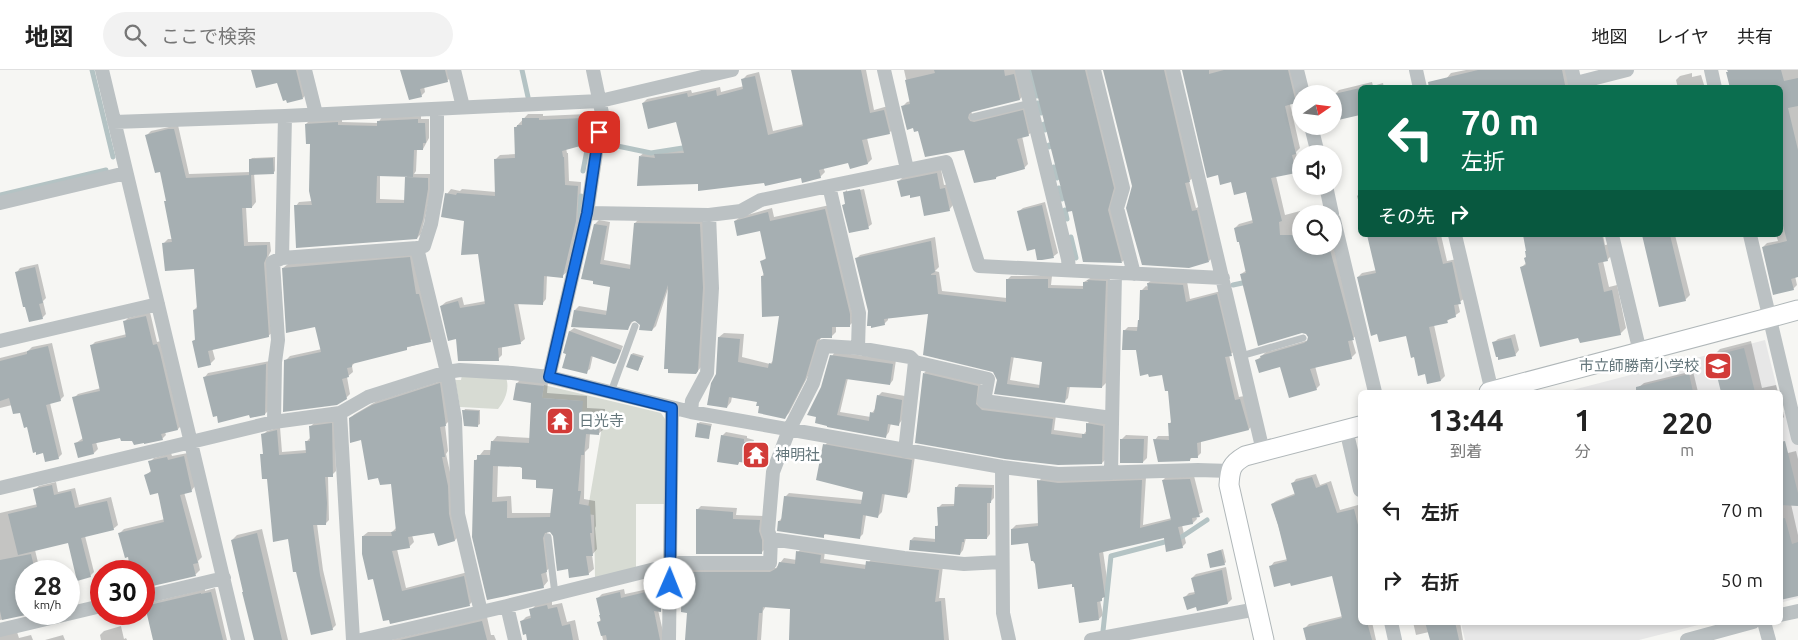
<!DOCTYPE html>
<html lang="ja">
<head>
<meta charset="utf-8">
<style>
	body { margin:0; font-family:Ubuntu,"Noto Sans JP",sans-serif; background:#f2f2f2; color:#222; height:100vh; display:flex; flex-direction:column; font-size:19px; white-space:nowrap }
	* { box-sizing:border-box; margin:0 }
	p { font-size:16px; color:#767676 }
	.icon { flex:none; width:28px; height:28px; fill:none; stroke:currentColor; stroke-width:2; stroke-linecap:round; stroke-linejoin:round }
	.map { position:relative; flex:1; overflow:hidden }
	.drawer { position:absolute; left:1358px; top:320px; width:425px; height:235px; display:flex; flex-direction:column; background:#fff; border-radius:8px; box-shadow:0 2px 8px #0003 }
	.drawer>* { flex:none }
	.guide { position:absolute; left:1358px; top:15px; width:425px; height:152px; border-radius:8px; box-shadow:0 2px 8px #0003; background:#0b6e4f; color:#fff; overflow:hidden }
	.needle { width:32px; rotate:76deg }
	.fabs { position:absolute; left:1292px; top:15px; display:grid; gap:10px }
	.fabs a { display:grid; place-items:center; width:50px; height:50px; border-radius:50%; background:#fff; box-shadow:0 2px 8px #0003; font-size:25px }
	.speed { position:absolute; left:15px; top:490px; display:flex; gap:10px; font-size:25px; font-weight:700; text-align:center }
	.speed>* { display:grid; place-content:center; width:65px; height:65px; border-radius:50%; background:#fff; box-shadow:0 2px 8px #0003; line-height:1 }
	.speed small { font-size:12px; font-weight:400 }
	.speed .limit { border:8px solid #d22; background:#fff; color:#111 }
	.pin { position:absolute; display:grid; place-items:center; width:42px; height:42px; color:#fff; margin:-21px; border-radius:10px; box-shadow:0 2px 8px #0006 }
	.me { position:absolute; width:55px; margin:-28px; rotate:1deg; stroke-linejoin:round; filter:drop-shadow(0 0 4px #0008) }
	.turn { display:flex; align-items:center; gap:18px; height:105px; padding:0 20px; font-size:22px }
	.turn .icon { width:65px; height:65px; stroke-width:2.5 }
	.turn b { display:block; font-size:35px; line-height:42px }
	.then { display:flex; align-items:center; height:48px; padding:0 20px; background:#0003; gap:10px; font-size:19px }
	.eta { display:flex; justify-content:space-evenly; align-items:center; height:85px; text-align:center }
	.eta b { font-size:30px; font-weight:700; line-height:35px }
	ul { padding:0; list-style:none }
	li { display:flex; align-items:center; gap:15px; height:70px; padding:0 20px }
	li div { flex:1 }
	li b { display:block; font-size:19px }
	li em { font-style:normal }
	header { display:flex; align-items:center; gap:30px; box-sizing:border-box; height:70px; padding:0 25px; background:#fff; border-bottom:1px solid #e0e0e0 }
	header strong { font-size:24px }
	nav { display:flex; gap:28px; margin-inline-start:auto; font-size:18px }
	.search { width:350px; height:45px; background:#f2f2f2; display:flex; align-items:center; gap:12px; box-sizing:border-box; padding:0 18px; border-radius:28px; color:#767676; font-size:19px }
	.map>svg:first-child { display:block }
	.built { fill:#e7e7e7 }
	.green { fill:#d7dbd3 }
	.shadow { fill:#0003; fill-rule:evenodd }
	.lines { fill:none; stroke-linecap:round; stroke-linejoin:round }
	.stream { stroke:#b4c3c4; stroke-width:5 }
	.building { fill:#a6afb2; fill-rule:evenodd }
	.secondary-casing { stroke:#b0b7b9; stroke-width:21 }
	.lane { stroke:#bbc1c3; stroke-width:7 }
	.street { stroke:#bbc1c3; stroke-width:14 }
	.secondary { stroke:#fff; stroke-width:19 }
	.route-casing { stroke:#114b97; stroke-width:12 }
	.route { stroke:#1a73e8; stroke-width:9 }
	.labels { text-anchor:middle; stroke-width:5; stroke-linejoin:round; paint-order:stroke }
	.poi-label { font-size:15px; fill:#64767b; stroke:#fff; text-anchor:start }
</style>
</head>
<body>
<header>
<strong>地図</strong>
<div class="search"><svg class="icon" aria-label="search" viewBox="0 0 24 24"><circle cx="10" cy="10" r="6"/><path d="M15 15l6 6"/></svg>ここで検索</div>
<nav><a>地図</a><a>レイヤ</a><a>共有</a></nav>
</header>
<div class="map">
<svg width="1798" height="570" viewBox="0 0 1798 570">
	<rect width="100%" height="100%" fill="#f6f6f3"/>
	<path class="built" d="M1765,270L1778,322H1565Z
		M1780,332L1783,342L1798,338V528L1780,533Z
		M1461,553V552L1706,553L1639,570H1465Z"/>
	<path class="green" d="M462,305L506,308C510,318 505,331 498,339L460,337L455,310H461Z
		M544,315L661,343L665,349L666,434H636V498L595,508L594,445L587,444L604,345L582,343V331L542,328Z"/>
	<path class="shadow" d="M254,0H300L306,24L303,28L278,12Z
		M402,0H449L451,7L447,11L424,16L425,22L421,26Z
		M792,0H866L874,40L888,36L894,58L889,63L867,68L872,89L868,93L849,91L823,97L825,102L820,107L802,106L765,112H699L640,86L645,82L656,83L659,80H684L677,51L643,33L647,29L691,20L692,23L720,17L721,22L744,16L742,10L747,5L759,2L773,61L804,54Z
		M904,0H1019L1024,25L1020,29L971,41L973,47L1027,37L1033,61L1028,65L1022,66L1028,94L1024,98L999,104L996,108L965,79L919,60L903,36L907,32L911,31Z
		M1032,0H1090L1118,113L1126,188L1122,192L1073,139Z
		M1104,0H1169L1194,107L1189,111L1196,138L1201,136L1213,187L1209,191L1133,116Z
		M1183,0H1293L1300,28L1296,32L1290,34L1300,78L1296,82L1299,97L1295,102L1276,106L1285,145L1300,141L1301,176H1334L1357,265L1352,269L1356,283L1351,288L1315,296L1320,315L1316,319L1281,296L1257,290L1266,282L1309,270L1310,267L1241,204L1247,200L1235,158L1239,154L1253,150L1246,121L1232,111Z
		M1466,0H1568L1572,18H1448L1446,9L1451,3Z
		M1728,0H1798V206H1795L1797,215L1793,219L1763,177L1767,173L1778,171L1776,165H1780V18H1728L1731,16Z
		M1692,3V7L1701,5L1705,18H1678L1676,10L1680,6Z
		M1372,12L1373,16L1383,13L1384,18H1360V43L1334,49V25L1339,20Z
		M528,44H543V46L587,44L588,69L583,74L566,78L567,83H568L569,111L581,112L580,145L567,202L562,206L547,205L546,229L542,234L518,233L525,269L520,273L502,276V285L498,289L457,268L441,236L446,232L462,227L464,235L486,231L479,182L465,150L447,124L451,119L460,121L462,119L496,122V89L500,85L516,84L515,58Z
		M421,46V49H429V68L423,79H417L416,101L414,104H432V114L426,144L421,164L417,168L296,136L299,132L312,131L311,72L306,54L310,50L342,49V52L378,53L382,47ZM380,105H408L406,108V130L380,129Z
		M178,55L189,104L250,102V90L252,88L275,87V101L273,103H254L256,132L252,137H246L248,172H270L271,181L268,187L273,262L268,266L212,278L215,289L210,294L193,271L197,268L194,240L198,236L196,198L164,173L168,169H173L165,132L167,130L161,100L147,65L151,61Z
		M941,99L944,115L949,114L953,135L949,140L899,111L903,107Z
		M864,119L872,154L868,157L844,135L846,133L844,123L847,120V123Z
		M1360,123V137L1357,126Z
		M1045,132L1058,183L1054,186L1038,189L1036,177L1019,141L1023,138Z
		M830,135L854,251L849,256H836V262L832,266L821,267L809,304L789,343L785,347L761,335L758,331L732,327L731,332L727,337L719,267L724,263L744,264L742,287L770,294L773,291L781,245L762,206L764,204L762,192L767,187L761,159L735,151L740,147L772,138L774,147Z
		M639,149L703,150L707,213L702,296L696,303L670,298L668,219L656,256L652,260L634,250L627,259L573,256L575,240L579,236L608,241L611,216L594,213L595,154L599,150L610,152L604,190L632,195L635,153Z
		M1368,165H1441L1447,191L1457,189L1465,228L1458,233L1460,242L1447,251L1434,255L1445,306L1441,310L1426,303L1415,286L1407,265L1358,207L1362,203L1377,200Z
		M1524,165H1603L1605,175L1610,174L1613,184L1607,190L1603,191L1609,217L1617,215L1626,258L1620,264L1579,266L1522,197L1527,192V180Z
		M1643,165H1675L1690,225L1685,230Z
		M935,167L939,197L935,201L939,202L942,221L1007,228V210L1011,206H1052L1051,215L1084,216V212L1092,207H1110L1106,313L1102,317L1070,316L1068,328L1064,332L996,322L998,310L994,301L929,242L888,247V250L884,254L869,241L856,189L860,185ZM1014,286L1044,291L1040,315L1010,310Z
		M414,183L435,266L430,271L355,292L352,296L353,302L347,307L350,324L346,328L285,291L290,286L322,279L316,255L283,198L288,194Z
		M38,194L46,228L43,231L46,244L42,248L17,202L20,198Z
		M1152,210L1187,211L1190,229L1221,221L1235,281L1229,285L1239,327L1244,326L1253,355L1249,359L1201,371V383L1197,387H1192L1190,390L1155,370L1158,366H1170L1169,354L1172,351L1169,319L1163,303L1137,279L1124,261L1128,257H1139L1141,249L1142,220L1146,216L1149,217L1148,213Z
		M150,242L157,272L161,271L182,355L178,359L165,362L166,365L162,369L121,366L96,372L98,379L94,383L76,373L83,368L74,328L78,324L101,318L91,276L95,272L127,264L124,252L128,248Z
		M574,258L623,276L618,289L614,293L593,285L590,299L586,302L565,283L570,261Z
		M1515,264L1519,280L1515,285L1493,273L1498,269Z
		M1751,271L1762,318L1776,315L1778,322H1722L1713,286L1720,279Z
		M52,273L64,326L60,330L50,333L62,384L58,388L44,382L21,341L12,335L0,338V288L28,281L32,277Z
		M835,282L896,290L893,310L890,314L848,308L840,342L871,347L872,343L875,339L878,326L882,322L905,326L902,350L899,354L891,353L889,362L886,366L828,356L822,317L832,286Z
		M633,283L644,286L638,300L632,284Z
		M270,291L269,340L265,344L205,307L208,303Z
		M928,299L981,312L979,329L1056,345L1054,360L1084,364L1087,360V354L1091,350L1107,352L1106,389L1102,393L1058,394L924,303Z
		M1693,301L1698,322H1641L1639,317L1644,313Z
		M522,308L548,311L547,323L587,326V338L605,339L604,359L598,364L590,363L589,378L585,382L584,429L595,431L596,456L595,458L597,479L592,485L594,499L588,504L569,497L554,465L551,461H547L552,496L546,501L548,511L543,517L526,521L476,390L484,380H492V372L497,366L531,368L533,332L517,313ZM498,395L523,397L538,409L555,418L552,443H512L511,426L497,427Z
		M444,310L450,350L445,355L448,381L446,384L452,411L459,466L455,470L435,461L412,465L414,472L409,477L397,479L406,518L468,502L474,530L470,534L405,549L363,466L368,462H392L397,457L392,412L362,368L350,348L355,344L377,331Z
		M1780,331L1784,347L1780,351Z
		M465,339L480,340V354L478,355L464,341Z
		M335,350L336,401L332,405L328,406L329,450L325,454H317L323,500L336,555L332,559L289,468L262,385L264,382L263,365L267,361L280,357L282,382L307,380L306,372L311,367L310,357L314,353Z
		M700,352L712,354L708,368L698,354Z
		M726,362L747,366V368L754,370L753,373L768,376L766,388L762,391L750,389L747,392L740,391L738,394L722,366Z
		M1126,365L1148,366L1147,388L1143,392L1122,369Z
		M829,371L915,386L910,422L906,426L885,423L882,442L878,446L866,445L863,464L859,468L827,463L823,466L779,451L783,447L785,427L789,423L863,430L865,421L825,375Z
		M1796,381L1798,389V435L1791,434L1798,465V524L1780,529V385Z
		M171,383L172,386L188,383L195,416L191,421L184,422L202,487L198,491L200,500L196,504L144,517V501H135L120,463L124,459L165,449L158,422L146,405L152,400L150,392L154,388Z
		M1316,404L1320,415L1331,411L1340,440L1358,435L1360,443V552H1372L1376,570H1308L1305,558L1309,554L1343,546L1333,505L1291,511L1271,496L1274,492L1288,489L1272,434L1276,431L1296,423L1293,413L1296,409Z
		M1167,406H1194L1203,442L1196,446L1197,449L1193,453L1182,455L1186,473L1182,477L1165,467L1103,481L1109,522L1100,530L1103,545L1099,549L1073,513L1036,494L1029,472L1012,459L1016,455L1039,453V411L1043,407H1146L1143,455L1172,448L1163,410Z
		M56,412L58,422L75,418L79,435L111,427L118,455L113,459L85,466L94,502L90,506L69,471L35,480L40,501H26V522L16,525L9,548L0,550V443L38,434L34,420L39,416Z
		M959,414L994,415V428L990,432V464L987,468H966L963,480L960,484L911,470L914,467L936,469V457L939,454V437L942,434H955L956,418Z
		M701,436L737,438L736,445L764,446L765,479L761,483L697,440Z
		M262,459L288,570H255L232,470L237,465Z
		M802,478L825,481L824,489L867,495L872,488L943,496L939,528H945L949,570H790L792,538L766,536L763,541L761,570H686L688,542L683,502L688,498H776L784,488L797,490L798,482Z
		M1223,479L1226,492L1224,494L1208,484Z
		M1226,497L1232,529L1228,533L1197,536L1185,527L1189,523L1195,522L1192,508L1196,504Z
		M662,516L664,524V536L658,540L665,570H603L599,552L601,549L598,528L602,524L624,519L625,524Z
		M215,518L227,570H155L148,536L152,532L205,519V521Z
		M552,531V535L562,533L567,552L575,550L579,570H538L521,552L526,547L532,545L531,540L536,535Z
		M487,547L491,565H494L496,570H390Z
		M1413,552H1460L1463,570H1431L1429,562L1416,565Z
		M121,556L124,569L126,568L127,570H101L100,565L104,561Z
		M17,562L19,568L31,565L33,570H0V563Z
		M63,565L65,570H45Z"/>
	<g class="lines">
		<path class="stream" d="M92,0L113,87
			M522,0L528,27
			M1030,0L1037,26
			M1038,33L1041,43
			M1044,54L1045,60
			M603,73L651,83L689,77
			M1049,75V77
			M1054,97L1057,108
			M583,101L593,49
			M1059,118L1062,129
			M0,125L106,100
			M1065,140L1067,149
			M580,147L581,126
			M1071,167L1076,188
			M1233,215L1247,212
			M1103,561L1111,486L1180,468L1207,450"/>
	</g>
	<path class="building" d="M251,0H296L303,29L287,33L286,30L283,31L277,13L256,18Z
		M400,0H445L448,12L420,19L422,27L409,30Z
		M791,0H861L870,43L884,40L890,64L862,70L868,94L850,99L848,93L819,100L821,108L802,113L801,108L765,116L764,113L698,121V114L637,116L639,86L655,88L654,84L684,83L676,52L648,59L642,33L687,23L688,27L716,20L717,26L743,19L741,9L755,6L768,65L803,56Z
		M934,0H1004L1005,6L1014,4L1020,30L972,42L969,44L968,48L970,51L974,52L1023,40L1029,66L1017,69L1025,99L996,107V109L974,113L964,80L925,87L918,61L914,62L913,58L907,60L901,36L910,34L905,10L935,3Z
		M1031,0H1085L1114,118L1108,140L1122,193L1083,192L1072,141L1067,142Z
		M1103,0H1164L1190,112L1185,113L1192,141L1197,140L1209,192L1189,198L1142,195L1126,138L1132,116Z
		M1182,0H1209V4L1224,0H1288L1296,33L1285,36L1296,84L1292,85L1296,103L1271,108L1282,151L1279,152L1280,165H1301V176H1329L1354,270L1348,271L1352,289L1310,299L1317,320L1289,328L1280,297L1259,303L1255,290L1261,288L1260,286L1304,273L1307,271L1308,267L1306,264L1302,263L1258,276L1240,204L1246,203L1245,199L1239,172H1237L1234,158L1253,153L1246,122L1234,125L1231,112L1220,115L1218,105L1207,108Z
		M1478,0H1562L1565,15L1555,18H1429L1428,12Z
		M1727,0H1781L1784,11L1798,8V36L1788,38L1798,80V207L1791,209L1794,220L1773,225L1762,177L1787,171L1780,144V18H1730L1726,2H1728Z
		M1360,18V45L1334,51V24Z
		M522,48H539V50L583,48L584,75L562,81L563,87H564L565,115L578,116L576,151L563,206V208L544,206L543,235L514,234L521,274L498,278L499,291H458L456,269L448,271L440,236L458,231L460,238L485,234L478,184L461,185L464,151L441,147L445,123L456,125L457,123L495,126L494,89L515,88L514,57H517V55H522Z
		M418,49V53H425L426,73H423V80H414L413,107L377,106L376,133H404L405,107L428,108V119L423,149L417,169L296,178L294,135H312L309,121L310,74H306L305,54L338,52V55L377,56V51Z
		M168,59H174L186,108L251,105L252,138H242L244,176L267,175V186L264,193L269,267L208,281L211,295L198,298L192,271L195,270L193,240L197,239L194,199L165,201L162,173L172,172L164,131H166L160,102L155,103L145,65Z
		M273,88L274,104L249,105V89Z
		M937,103L940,119L945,118L950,141L924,146L920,126L910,128V125L901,127L897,111Z
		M860,119L869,159L849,163L842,135L845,134L843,122Z
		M1042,135L1054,188L1042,190H1037L1035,179L1027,181L1017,141Z
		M825,139L850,244V257H832V268H821L817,270L805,310L785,349L758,343L759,336H756L757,332L729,327L727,338L707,335L711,313L716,304L718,267L740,269L738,292L768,298L769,293L772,294L779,246L762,247L761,206H764L760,191L766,189L760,161L737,166L734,151L768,142L770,151Z
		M634,153L700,154L703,218L698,301L696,304L668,303V299H664L668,215L652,261L639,260L640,255L635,251L631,252L628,260L571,257L574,240L606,245L610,217L593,214V211L581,209L594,154L607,156L600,194L630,199Z
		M1367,165H1436L1443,194L1452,192L1461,234L1454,235L1456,247L1447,250L1448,253L1429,257L1441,311L1427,314L1425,304L1418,306L1414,287L1411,288L1406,266L1379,272L1377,264L1371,266L1357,207L1376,203Z
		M1523,165H1602L1608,191L1598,193L1604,222L1612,220L1621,265L1580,273L1578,268L1540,277L1520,197L1526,195L1524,188L1526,187L1525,181H1526Z
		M1642,165H1670L1686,231L1659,237Z
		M931,171L935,202L931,204V205H936L938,224L1006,232V209H1048V218L1083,219V212H1088L1087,210L1106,211L1102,318L1067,317L1065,333L994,324L997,310L993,302L923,285L928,244L884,249L885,255L871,258V256H867L868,241L855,188ZM1011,287L1042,292L1039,318L1007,314Z
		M410,187L416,224H419L431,272L407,277V280L352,294V297L347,298L349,307L342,309L347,329L337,335L283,342L284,290L321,282L315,257L286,263L282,198Z
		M35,197L43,233L39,234L43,249L29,252L25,237H23L15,202Z
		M1147,213L1183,215L1186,232L1217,224L1232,286L1225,287L1235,330L1240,329L1249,360L1197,373L1198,388H1190V391L1158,392L1153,369L1169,370L1168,353H1171L1168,321H1165L1162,305L1149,307L1148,304L1140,306L1136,280H1122L1123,260L1137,261L1138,250H1139L1140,220H1148Z
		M146,246L153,275L157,274L160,283L178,360L161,364L163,370L144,374V373L134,375L132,371H121L120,368L92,374L94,384L78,388L74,373L83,371L72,327L100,321L90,275L126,267L123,251Z
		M569,261L621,280L616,293L614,294L591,286L587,304L562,298L566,284L563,283Z
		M1511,268L1516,286L1498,290V287H1496L1492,272Z
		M48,276L61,331L46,335L59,389L45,392L43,383L36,385V382L33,383L27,357L24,358L20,343L13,344L9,328L0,331V291L27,284V281Z
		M1744,278L1755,322H1721L1712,286Z
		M631,284L643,288L638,301L626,297Z
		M830,285L893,294L890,315L846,309L837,345L869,351L870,342L874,343L877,325L902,330L899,356L888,354L886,368L827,357V356L815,353L816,347L807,345L821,317Z
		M266,294L265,345L250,348L249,345L218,353L217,346L213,347L203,307Z
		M923,303L978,316L976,334L982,340L1053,349L1051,364L1082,368V364H1086V353L1103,356L1102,394L1058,395L1005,389L915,373Z
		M1689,304L1693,322H1636V317Z
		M440,313L446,356L440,357L445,387H442L448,416L449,444L455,471L438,476L434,463L408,467L410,478L392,481L402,521L464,506L470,536L390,554L389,550L383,551L373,509L368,510L362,484V466H392L391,462L396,461L391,414L380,415L378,408L368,410L361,370L350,373L349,348L372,335Z
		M516,313L544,316L542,328L583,331L582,343L600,344L599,365L586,364L584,385H581L578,421H581L579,434L590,436L592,463H590L593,486H586L589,505L569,508L568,499L557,501L553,466L550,462L545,463L543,468L547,502L541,504L544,518L487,530L472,467L474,390H477V385H490L491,371L529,373L531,333L513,330ZM493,396L520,397L522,398V409L536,410V418L553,419L550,447L507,448V431L492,432Z
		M462,340L479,341L478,357L464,356Z
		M332,353L333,407H325L327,433L326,455H313L320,505L333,560L311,565L296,502H293L288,469L273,472L267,409H262L260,384H263L261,364L277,360L279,385L306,383L305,371H310L309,356Z
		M697,353L711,356L709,369L695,367Z
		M721,365L744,369V372L751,373L750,377L765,379L763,393L748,390L747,393L739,392L738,395L717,392Z
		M1120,369H1144L1143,393H1120Z
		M1785,371L1798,423V436L1780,435V372Z
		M823,374L912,390L907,428L882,424L878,448L863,445L860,469L824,464V468L777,461L778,451H781L784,426L861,434L863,422L816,410Z
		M184,386L192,422L180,425L198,493L193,494L196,506L144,518V501H134L133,497L130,498L128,487L125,488L118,463L164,452L158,423L150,425L144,405L151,402L148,391L167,387L168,390Z
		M1312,407L1316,418L1327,414L1337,443L1354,439L1360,463V552H1367L1372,570H1306L1303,558L1342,548L1332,506L1291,516L1290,513L1274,517L1269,496L1287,491L1278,455L1271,434L1295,425L1291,413Z
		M1190,409L1200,447L1192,448L1193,454L1178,457L1183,478L1166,482L1164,468L1099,483L1105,527L1102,528V531L1097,532L1099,550L1079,553L1074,517H1072V514L1038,519L1035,494L1033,491H1031L1028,473L1011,475V459L1038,456L1037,410L1058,413L1142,410L1140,458L1171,450L1162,410Z
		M52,415L54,425L71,421L75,438L107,431L114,460L81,468L91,507L77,511L68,473L18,485L8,444L37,437L33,419Z
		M955,417L992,418L991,433H987V469H964V472H962L960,485L909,480L910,470L935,472V456H938L937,437L954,436Z
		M696,439L733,442V449L760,450L759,461L762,470V484H696Z
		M1785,448L1792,474L1798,472V526L1780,530V449Z
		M257,463L267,505L282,570H254L242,522H243L231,470Z
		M1221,480L1225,495L1210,498L1207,484Z
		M796,481L821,485L820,493L865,499L866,491L939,500L935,532L941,531L944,570H789L790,539L763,537L762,543H759L757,570H685L687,543L681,542L682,502H770L777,498L779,492L795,494Z
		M31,484L35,501H26V545L2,550L0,541V490Z
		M1222,500L1228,534L1197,541L1196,537L1187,540L1183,527L1195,524L1191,508Z
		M658,519L661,528V542L654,541L660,570H607L606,565L601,566L597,552L601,551L599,545H600L596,528L620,522L621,528Z
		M211,522L223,570H153L145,536L201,523V524Z
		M547,535L548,539L557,537L562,556L570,554L573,570H527L526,564L523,565L520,551L531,548L529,539Z
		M482,551L487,570H400Z
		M1425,552H1455L1459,570H1430Z"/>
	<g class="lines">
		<g class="secondary-casing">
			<path id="secondary" d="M1489,322L1798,240
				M1264,570L1229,415C1230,399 1231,394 1245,386L1360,356"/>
		</g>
		<path class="lane" d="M973,47L1031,33
			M1241,286L1303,268
			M611,322L635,256
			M548,467L555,524"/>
		<path class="street" d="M102,0L238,570
			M305,0L316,44
			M454,0L463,37
			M884,0L907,99
			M1022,0L1068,189L1069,200
			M1094,0L1123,118L1117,138L1134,204
			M1173,0L1263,381
			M1297,0L1303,24
			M1416,0L1420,18
			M1572,0L1576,18
			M1711,0L1715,18
			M1576,13L1627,0
			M114,52L285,46L600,31L732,0
			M1311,56L1318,84
			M829,116L859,243L858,278
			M1326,116L1332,144
			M0,133L126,103
			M587,143L709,145L741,141L761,130L946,92L979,196L1223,208
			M1334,150L1375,322
			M1455,165L1492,322
			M1612,165L1640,282
			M1750,165L1798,368
			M417,178L447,302L455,349L458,444L481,542
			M282,188L285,46
			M0,271L158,234
			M549,307L587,143L602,43L593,0
			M691,342L692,331L707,303L712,218L709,145
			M340,343L353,570
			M274,352L275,292L278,270L273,192L282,188L417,178L424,176L431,154L437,120V39
			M1346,359L1360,420
			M905,381L915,292
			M1002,397L1003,543L1009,570
			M1111,403L1115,203
			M0,418L274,352L340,343L368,327L447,302L460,300L512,303L549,307L691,342L1002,397L1058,404L1198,400L1230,401
			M771,469L904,488L964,494L1001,492
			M144,527L224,508
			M507,536L515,570
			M1780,545L1798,541
			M1391,552L1395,570
			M1764,552L1769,570
			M0,560L101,536
			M361,570L507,536L679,493H770L771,469L768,461L773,402L789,360L813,313L824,276L858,278L910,287L915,292L988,309L984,331L1112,348
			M669,570L672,338
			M1091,570L1257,539
			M1687,570L1753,552"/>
		<use href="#secondary" class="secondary"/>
	</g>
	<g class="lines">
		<g class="route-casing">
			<path id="route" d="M599,62L587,143L549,307L672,338L670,514"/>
		</g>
		<use href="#route" class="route"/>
	</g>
	<defs>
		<g id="school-square" transform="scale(1.4375)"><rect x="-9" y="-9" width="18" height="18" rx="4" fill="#d23b38" stroke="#fff"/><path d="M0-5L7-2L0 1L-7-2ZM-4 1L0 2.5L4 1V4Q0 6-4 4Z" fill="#fff"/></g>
		<g id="temple-square" transform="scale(1.4375)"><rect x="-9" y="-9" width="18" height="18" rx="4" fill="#d23b38" stroke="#fff"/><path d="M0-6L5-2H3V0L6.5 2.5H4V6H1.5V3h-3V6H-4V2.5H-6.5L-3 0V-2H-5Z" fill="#fff"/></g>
	</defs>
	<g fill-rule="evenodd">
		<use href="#school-square" x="1718" y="296"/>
		<use href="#temple-square" x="560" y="351"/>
		<use href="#temple-square" x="756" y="385"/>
	</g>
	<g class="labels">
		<g class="poi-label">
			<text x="1699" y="301" text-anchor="end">市立師勝南小学校</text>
			<text x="579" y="356">日光寺</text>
			<text x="775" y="390">神明社</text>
		</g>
	</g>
</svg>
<div class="fabs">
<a><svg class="needle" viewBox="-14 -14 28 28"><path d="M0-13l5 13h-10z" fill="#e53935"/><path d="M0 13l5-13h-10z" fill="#767676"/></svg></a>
<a><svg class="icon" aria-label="sound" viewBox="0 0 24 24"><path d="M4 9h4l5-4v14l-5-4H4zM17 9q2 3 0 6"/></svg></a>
<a><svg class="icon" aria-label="search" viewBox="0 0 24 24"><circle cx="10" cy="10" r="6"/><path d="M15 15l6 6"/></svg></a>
</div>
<div class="speed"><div>28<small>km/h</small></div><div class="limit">30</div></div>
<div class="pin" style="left:599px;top:62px;background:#d93025"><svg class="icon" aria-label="arrive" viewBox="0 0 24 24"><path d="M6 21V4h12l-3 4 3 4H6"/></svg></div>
<svg class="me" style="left:670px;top:514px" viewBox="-20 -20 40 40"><circle r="19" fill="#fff"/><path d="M0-13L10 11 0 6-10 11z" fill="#1a73e8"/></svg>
<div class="guide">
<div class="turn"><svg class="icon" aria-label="left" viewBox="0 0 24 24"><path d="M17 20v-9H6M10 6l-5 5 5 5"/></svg><div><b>70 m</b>左折</div></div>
<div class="then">その先<svg class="icon" aria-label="right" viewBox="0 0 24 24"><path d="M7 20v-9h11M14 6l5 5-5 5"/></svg></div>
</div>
<section class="drawer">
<div class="eta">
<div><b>13:44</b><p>到着</p></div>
<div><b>1</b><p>分</p></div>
<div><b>220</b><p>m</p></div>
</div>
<ul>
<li><svg class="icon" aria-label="left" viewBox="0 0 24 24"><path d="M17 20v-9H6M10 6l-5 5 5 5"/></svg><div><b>左折</b></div><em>70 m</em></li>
<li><svg class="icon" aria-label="right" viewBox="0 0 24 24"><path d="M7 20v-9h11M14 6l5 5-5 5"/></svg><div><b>右折</b></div><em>50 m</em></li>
</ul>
</section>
</div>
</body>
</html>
